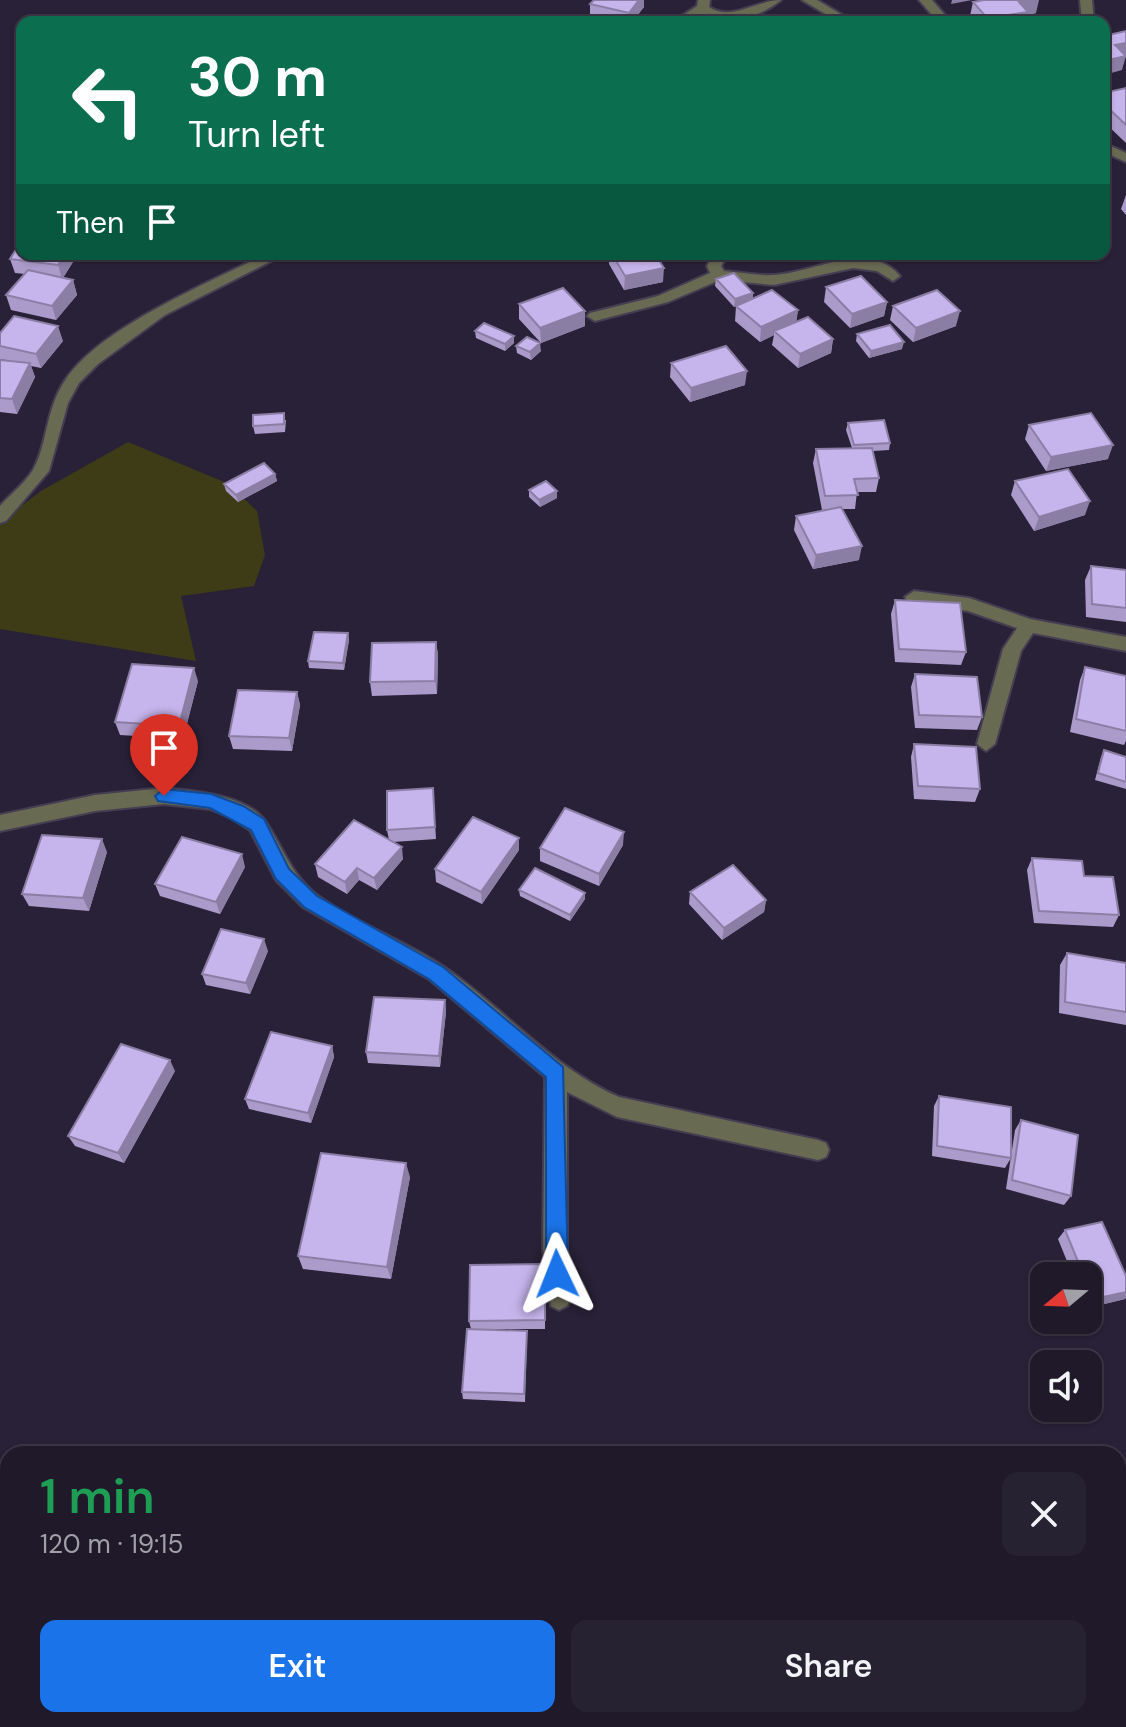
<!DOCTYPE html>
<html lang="en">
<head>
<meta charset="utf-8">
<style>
	body { margin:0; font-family:"DM Sans",sans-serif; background:#272231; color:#f1f3f6; height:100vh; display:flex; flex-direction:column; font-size:30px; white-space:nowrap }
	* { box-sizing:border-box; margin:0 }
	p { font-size:26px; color:#a1a0a8 }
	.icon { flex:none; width:44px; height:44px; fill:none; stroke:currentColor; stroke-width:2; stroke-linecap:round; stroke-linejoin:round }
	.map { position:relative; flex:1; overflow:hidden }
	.sheet { position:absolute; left:0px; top:1446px; width:1126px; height:282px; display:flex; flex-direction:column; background:#1f1929; border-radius:24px 24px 0 0; box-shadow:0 2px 6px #0004,0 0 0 2px #3c3846 }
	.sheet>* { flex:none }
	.banner { position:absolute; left:16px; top:16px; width:1094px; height:244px; border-radius:16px; box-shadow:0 2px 6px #0004,0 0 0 2px #3c3846; background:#0b6e4f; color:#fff; overflow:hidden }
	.needle { width:52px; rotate:251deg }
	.tools { position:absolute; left:1030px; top:1262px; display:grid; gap:16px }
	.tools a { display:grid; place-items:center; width:72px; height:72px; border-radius:16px; background:#1f1929; box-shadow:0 2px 6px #0004,0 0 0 2px #3c3846; font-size:40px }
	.pin { position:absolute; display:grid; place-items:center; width:68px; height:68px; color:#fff; margin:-82px -34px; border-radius:50% 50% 50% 0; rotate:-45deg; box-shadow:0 0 8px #0007 }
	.pin .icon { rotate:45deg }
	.me { position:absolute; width:88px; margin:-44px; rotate:358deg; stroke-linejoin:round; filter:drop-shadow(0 0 6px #0008) }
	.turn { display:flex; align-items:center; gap:28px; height:168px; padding:0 40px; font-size:36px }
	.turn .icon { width:104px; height:104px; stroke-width:2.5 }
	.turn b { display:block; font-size:56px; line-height:68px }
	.then { display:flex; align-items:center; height:76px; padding:0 40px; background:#0003; gap:16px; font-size:30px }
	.round { display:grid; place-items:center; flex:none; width:84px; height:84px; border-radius:16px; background:#272231 }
	.head { display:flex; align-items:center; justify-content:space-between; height:136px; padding:0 40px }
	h1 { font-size:48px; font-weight:600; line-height:60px; color:#1e9e55 }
	.cta { display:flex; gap:16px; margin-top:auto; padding:16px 40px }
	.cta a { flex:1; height:92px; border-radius:16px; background:#1a73e8; color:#fff; font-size:32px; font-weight:600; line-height:92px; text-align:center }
	.cta a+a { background:#272231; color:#f1f3f6 }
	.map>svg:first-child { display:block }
	.green { fill:#3d3c16 }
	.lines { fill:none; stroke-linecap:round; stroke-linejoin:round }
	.minor-casing { stroke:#453e53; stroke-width:4 }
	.minor { fill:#696a52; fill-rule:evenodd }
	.wall { fill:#aa9bcb }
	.shaded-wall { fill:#8b7ea5 }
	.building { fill:#c6b4ec; stroke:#8b7ea5; stroke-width:2 }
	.route { fill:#1a73e8; stroke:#114b97; stroke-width:2 }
</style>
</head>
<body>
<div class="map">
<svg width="1126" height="1727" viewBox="0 0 1126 1727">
	<rect width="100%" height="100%" fill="#292137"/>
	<path class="green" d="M128,442L229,484L257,511L265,555L254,586L181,596L196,661L0,629V522L41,491Z"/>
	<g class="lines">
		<g class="minor-casing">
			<path id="minor" d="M698,0H710L709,7C731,22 757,0 781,0C762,16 726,28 703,14L688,22H673L697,6Z
				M802,0H817L854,22H839Z
				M919,0H932L951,22H938Z
				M1080,0H1092L1094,22H1082Z
				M1104,143L1126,153V162L1104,152Z
				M266,254H285L165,315L98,364L79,383L68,403L49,471L6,521L0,523V506C10,495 25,483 33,470C48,444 45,409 66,379C101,327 210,282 266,254Z
				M714,254H728L721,266L724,271C740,272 758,276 774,275C814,273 868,239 900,276L893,281L877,271L853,268L774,285L720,280L668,302L595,321L587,316L590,313L658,296L710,273L707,266Z
				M914,591L969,598L1030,619L1126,637V651L1033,633L1021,651L995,744L986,751L977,744L1003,649L1017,628L968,611L908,602L905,597Z
				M164,788C193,791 247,795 265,821C283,847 291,875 317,895C356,924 404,940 444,967C505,1009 551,1067 619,1097L818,1140L826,1143L829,1150L826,1157L818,1160L617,1117L567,1092V1249L571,1298L567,1306L559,1310L551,1306L543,1249L545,1077L429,979L303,907L276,880L250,830L230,817L210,809L164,804L95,811L0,831V815L95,795Z"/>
		</g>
		<use href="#minor" class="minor"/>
	</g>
	<path class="wall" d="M594,0H644V7L632,22H607L590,18V4Z
		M973,2L1036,13L1027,15L1025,22H975L970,16Z
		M1126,88V143L1104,122V93Z
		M1126,195V215L1121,209Z
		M22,254H78L63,278L73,280L77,295L56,320L11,310L6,295L25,274L15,273L10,259Z
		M609,254H655L663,282L624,290L609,264Z
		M716,279L753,293V299L798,310L796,322L833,339L831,353L798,368L772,345L774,335L760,342L735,321L736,306L741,304L734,307L715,286Z
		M826,287L887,302L884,316L850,328L824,302Z
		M519,304L585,326L541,343L519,319Z
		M893,306L956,326L913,342L890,320Z
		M475,331L514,343L505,351L476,338Z
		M0,333L63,341L41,368L31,366L35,377L17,414L0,412V360L11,361L0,359Z
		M857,334L902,349L869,358L856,341Z
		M516,346L541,351L531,360L517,353Z
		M671,363L745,385L690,402L670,377Z
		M286,420L285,432L255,434L253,426Z
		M848,423L890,443L889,450L873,451L879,478L876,492H857L855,509H842L859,560L813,569L794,530L796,516L829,509L822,510L813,463L816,449L852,448L846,430Z
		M1029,425L1108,459L1046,471L1025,439Z
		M275,474L277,481L238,502L226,491L224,484Z
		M1015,481L1085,515L1034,531L1011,495Z
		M529,490L557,498L540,507L529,497Z
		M1091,566L1126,570V622L1086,617L1085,580Z
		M895,600L966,652L961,665L895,662L891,614Z
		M348,633L349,640L344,670L309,668L308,661Z
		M436,642L438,655L437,694L372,696L370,682Z
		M1085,667L1126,676V741L1124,745L1070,732L1080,680Z
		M915,674L982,717L977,730L915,728L911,687Z
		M198,681L183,739L120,735L115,722Z
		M297,692L300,705L292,751L233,749L229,736Z
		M914,744L980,789L975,802L914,799L911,757Z
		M1104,750L1126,757V789L1095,780L1101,757Z
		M433,788L436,839L393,842L403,859L377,890L359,880L347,894L318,877L315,864L389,840L387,830Z
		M623,845L599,886L540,861V848Z
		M519,850L482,904L436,882L435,869Z
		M107,852L89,911L29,906L22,894Z
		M1032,858L1119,915L1113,927L1034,923L1027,870Z
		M245,867L220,914L160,896L155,884Z
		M519,890L585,893V899L570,921L520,896Z
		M690,892L766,900L764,912L722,940L689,904Z
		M268,951L250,994L206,985L202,974Z
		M1067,953L1126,963V1025L1059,1013L1060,965Z
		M445,1000L446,1012L440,1067L368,1063L366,1052Z
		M332,1046L334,1057L311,1123L249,1109L245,1099Z
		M175,1071L124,1163L75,1146L68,1136Z
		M939,1096L1011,1158L1005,1168L932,1156L934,1106Z
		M1021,1120L1071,1196L1064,1205L1006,1189L1015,1130Z
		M410,1177L391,1279L303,1269L298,1256Z
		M1065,1230L1126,1276V1297L1125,1299L1088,1308V1276H1073L1058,1239Z
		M545,1264V1329H479L527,1339L525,1402L463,1399L462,1392L471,1329L469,1321Z"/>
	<path class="shaded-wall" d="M639,0H644V7L632,22H629V13Z
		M952,0H972L951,4Z
		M1034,0H1039L1036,13L1027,15L1025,22H986L987,18L1019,2Z
		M1126,43V56L1115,45Z
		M1126,56L1122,70L1104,75V61Z
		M65,254H78L62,279L58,265Z
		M664,268L663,282L624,290L625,276Z
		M73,280L77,295L56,320L52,306Z
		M753,293V300L734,307L735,299Z
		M887,302L884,316L850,328L852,314Z
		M798,310L796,325L774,331V335L760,342L761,327Z
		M585,311V326L541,343L540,328Z
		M960,311L956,326L913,342L916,328Z
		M58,326L63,341L41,368L36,354Z
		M514,336V343L505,351V344Z
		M833,339L831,353L798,368L800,354Z
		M904,342L902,349L869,358L871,351Z
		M540,343L541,351L531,360L530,352Z
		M30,363L35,377L17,414L12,399Z
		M747,371L745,385L690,402L691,388Z
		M1113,445L1108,459L1046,471L1051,457Z
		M275,474L277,481L238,502L236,495Z
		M557,491V498L540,507L539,500Z
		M1090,501L1085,515L1034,531L1039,517Z
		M862,546L859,560L813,569L816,555Z
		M348,633L349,640L344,670L343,663Z
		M436,642L438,655L437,694L435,681Z
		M194,668L198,681L183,739L179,726Z
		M297,692L300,705L292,751L289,738Z
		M624,832L623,845L599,886V874Z
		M519,838V850L482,904L481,892Z
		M102,839L107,852L89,911L83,898Z
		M402,847L403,859L377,890L374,878Z
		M242,854L245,867L220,914L216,902Z
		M357,868L359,880L347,894L345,882Z
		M585,893V899L570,921V915Z
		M766,900L764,912L722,940L724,928Z
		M264,939L268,951L250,994L246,983Z
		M445,1000L446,1012L440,1067L439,1056Z
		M332,1046L334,1057L311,1123L308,1113Z
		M170,1060L175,1071L124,1163L118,1153Z
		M406,1163L410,1177L391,1279L387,1267Z
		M1126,1292V1297L1125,1299L1088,1308L1094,1299Z"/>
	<path class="building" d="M594,0H639L629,13L590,4Z
		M984,0H1034L1019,2L1028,12L987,18L973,2Z
		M1057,18L1061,22H1034Z
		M1126,31V43L1115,45L1126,56L1104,61V36Z
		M1126,88V125L1104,104V93Z
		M22,240V254H65L58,265L10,259Z
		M612,254H655L664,268L625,276Z
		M28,270L73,280L52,306L6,295Z
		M734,273L753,293L735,299L716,279Z
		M861,276L887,302L852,314L826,287Z
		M563,288L585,311L540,328L519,304Z
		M772,290L798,310L761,327L736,306Z
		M937,290L960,311L916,328L893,306Z
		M14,316L58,326L36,354L0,346V333Z
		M808,317L833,339L800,354L774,331Z
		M484,323L514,336L505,344L475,331Z
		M890,325L904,342L871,351L857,334Z
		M527,337L540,343L530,352L516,346Z
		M726,346L747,371L691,388L671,363Z
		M0,360L30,363L12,399L0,398Z
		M284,413V424L253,426V415Z
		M1091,413L1113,445L1051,457L1029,425Z
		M884,420L890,443L854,445L848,423Z
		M872,448L879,478L854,479L858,495L825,496L816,449Z
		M264,463L275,474L236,495L224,484Z
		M1068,469L1090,501L1039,517L1015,481Z
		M546,481L557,491L539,500L529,490Z
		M841,507L862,546L816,555L796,516Z
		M1091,566L1126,570V608L1092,604Z
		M895,600L960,603L966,652L899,649Z
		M314,632L348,633L343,663L308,661Z
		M436,642L435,681L370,682L372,643Z
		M132,664L194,668L179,726L115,722Z
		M1085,667L1126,676V731L1076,719Z
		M915,674L977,677L982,717L919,715Z
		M238,690L297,692L289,738L229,736Z
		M914,744L976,747L980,789L918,786Z
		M1104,750L1126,757V782L1098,773Z
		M433,788L435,827L387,830V791Z
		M565,808L624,832L599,874L540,848Z
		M473,817L519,838L481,892L435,869Z
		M354,820L402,847L374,878L357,868L345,882L315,864Z
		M42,835L102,839L83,898L22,894Z
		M182,837L242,854L216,902L155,884Z
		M1032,858L1082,861L1084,876L1113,877L1119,915L1039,911Z
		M733,865L766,900L724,928L690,892Z
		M535,868L585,893L570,915L519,890Z
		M221,929L264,939L246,983L202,974Z
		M1067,953L1126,963V1012L1065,1002Z
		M374,997L445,1000L439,1056L366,1052Z
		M271,1032L332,1046L308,1113L245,1099Z
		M121,1044L170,1060L118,1153L68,1136Z
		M939,1096L1011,1107V1158L937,1146Z
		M1021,1120L1078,1135L1071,1196L1012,1180Z
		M321,1153L406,1163L387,1267L298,1256Z
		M1102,1222L1126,1276V1292L1094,1299L1088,1286V1276H1084L1065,1230Z
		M545,1264V1320L469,1321L470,1265Z
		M467,1329L527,1331L524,1394L462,1392Z
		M402,1720H473L472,1727H401Z"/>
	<path class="route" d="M164,789L211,794L243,806L264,819L289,869L317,896L443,967L563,1067L568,1274L565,1281L557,1284L549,1281L546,1274V1077L429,979L304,907L276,879L251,830L210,808L158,801L155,796Z"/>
</svg>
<div class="tools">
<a><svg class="needle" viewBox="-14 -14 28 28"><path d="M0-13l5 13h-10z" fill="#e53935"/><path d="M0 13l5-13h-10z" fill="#a1a0a8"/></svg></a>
<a><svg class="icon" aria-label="sound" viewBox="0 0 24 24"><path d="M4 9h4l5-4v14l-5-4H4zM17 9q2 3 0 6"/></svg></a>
</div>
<div class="pin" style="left:164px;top:796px;background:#d93025"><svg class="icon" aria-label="arrive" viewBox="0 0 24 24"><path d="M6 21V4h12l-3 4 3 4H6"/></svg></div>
<svg class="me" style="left:557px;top:1274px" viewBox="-20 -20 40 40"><path d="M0-17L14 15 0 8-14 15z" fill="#1a73e8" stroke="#fff" stroke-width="4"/></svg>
<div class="banner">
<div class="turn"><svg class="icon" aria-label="left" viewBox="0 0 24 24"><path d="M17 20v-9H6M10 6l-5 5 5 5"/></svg><div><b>30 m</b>Turn left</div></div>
<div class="then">Then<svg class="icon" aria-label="arrive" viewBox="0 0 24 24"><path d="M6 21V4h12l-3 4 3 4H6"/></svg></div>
</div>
<section class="sheet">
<div class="head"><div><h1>1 min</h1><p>120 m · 19:15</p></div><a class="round"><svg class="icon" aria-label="close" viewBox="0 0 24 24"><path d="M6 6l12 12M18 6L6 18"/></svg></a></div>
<div class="cta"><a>Exit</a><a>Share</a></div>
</section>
</div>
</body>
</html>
